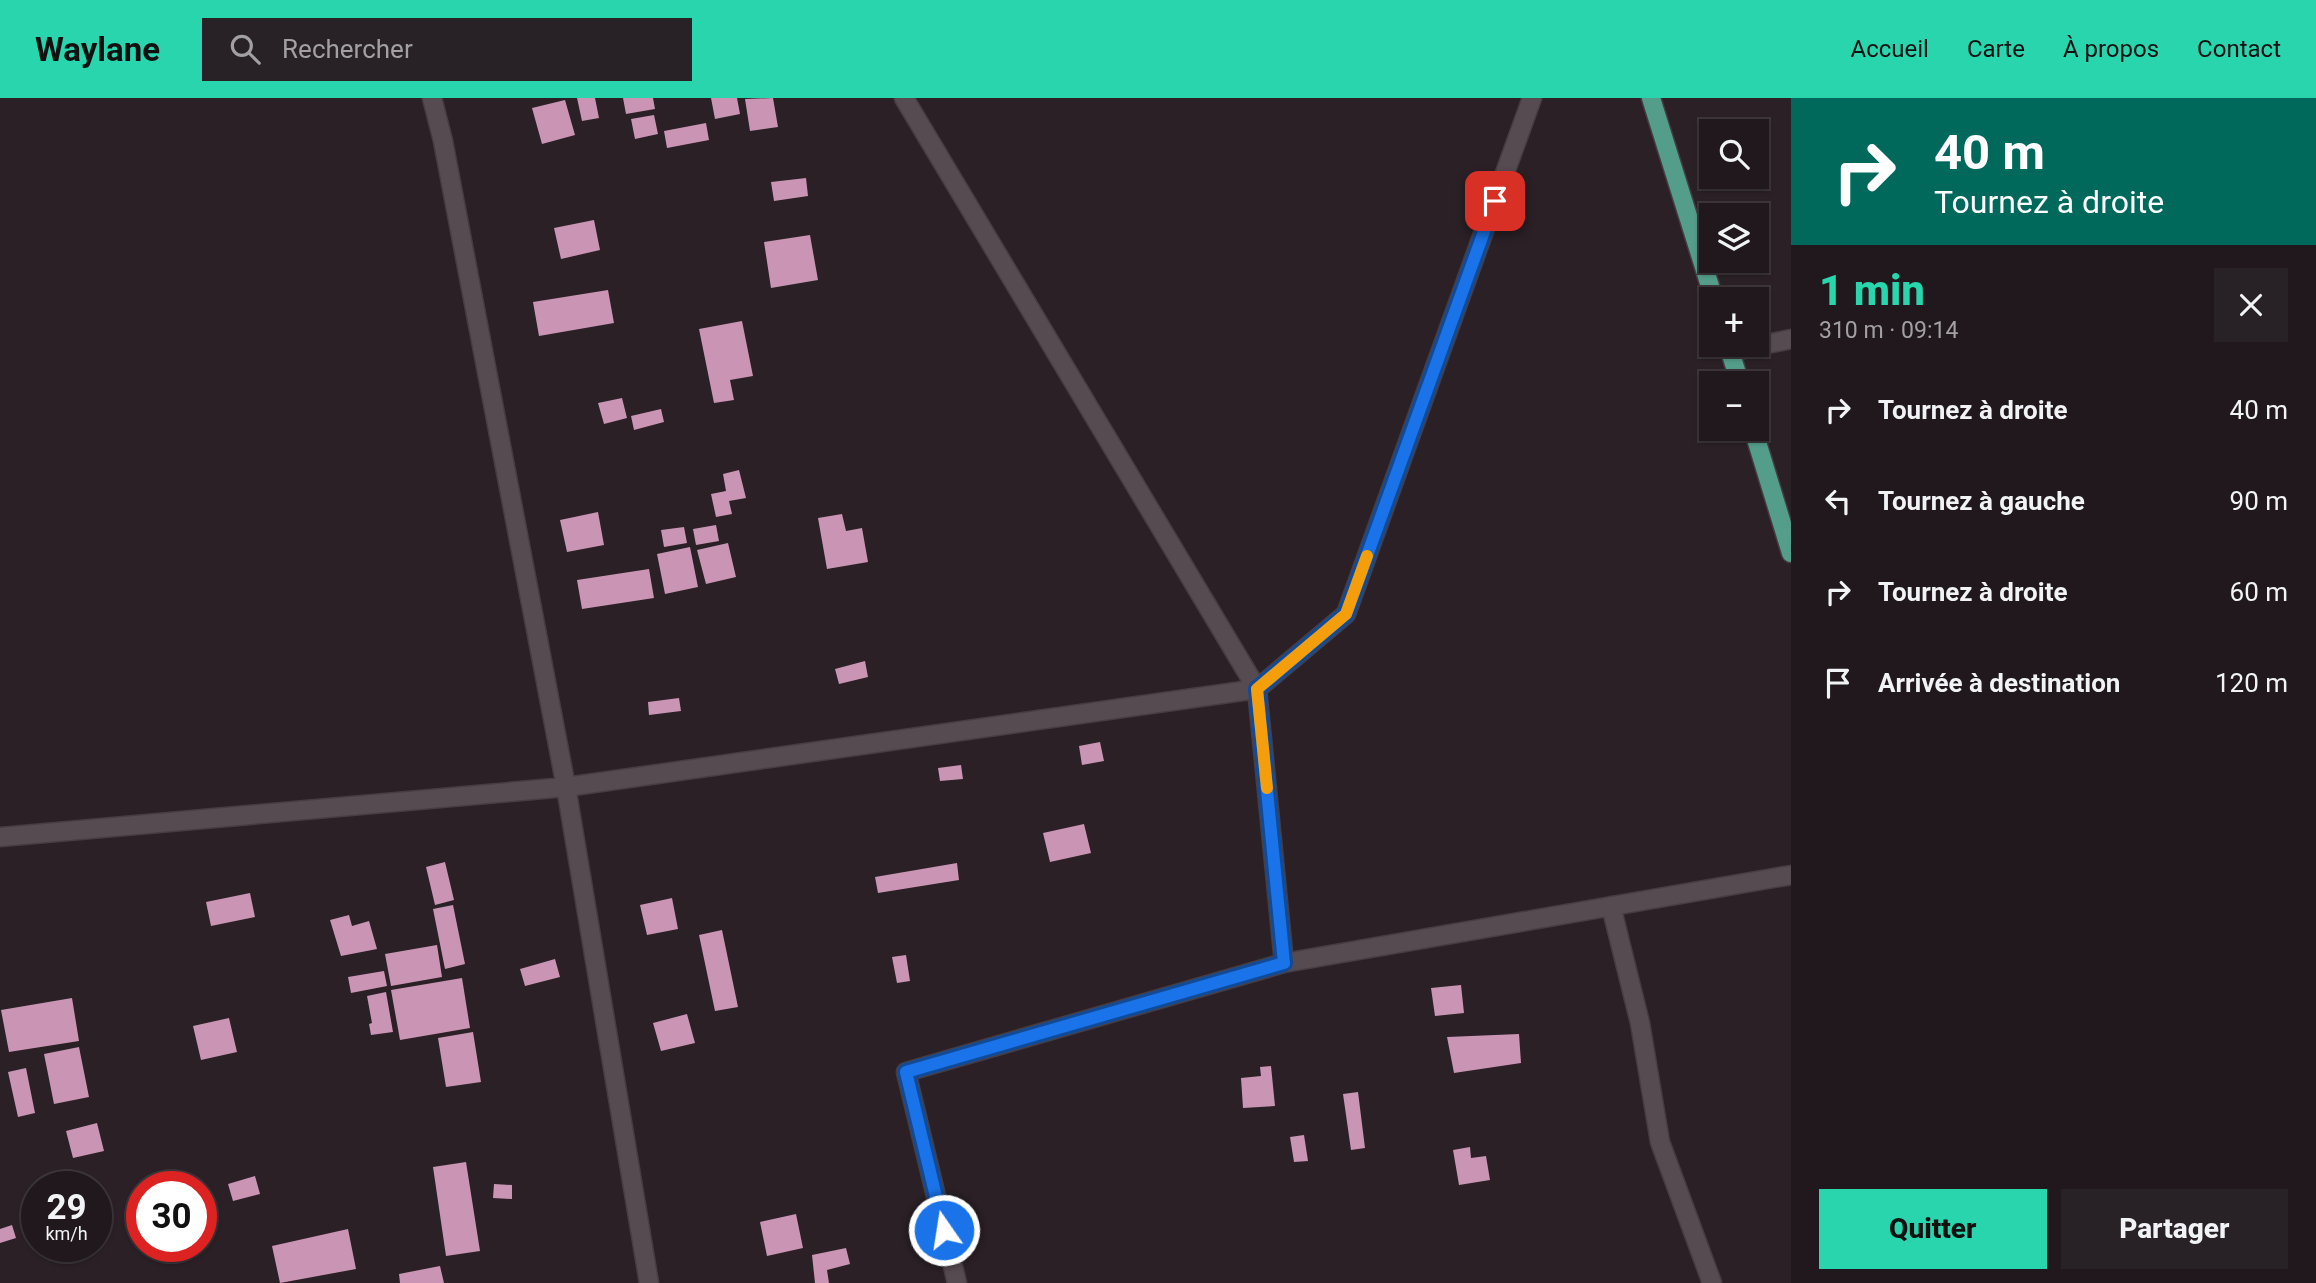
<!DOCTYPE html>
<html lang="fr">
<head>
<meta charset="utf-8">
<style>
	body { margin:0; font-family:Roboto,sans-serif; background:#282125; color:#f1f3f6; height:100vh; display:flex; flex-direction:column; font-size:26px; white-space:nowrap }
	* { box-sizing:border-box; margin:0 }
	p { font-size:23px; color:#a2a0a3 }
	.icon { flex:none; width:38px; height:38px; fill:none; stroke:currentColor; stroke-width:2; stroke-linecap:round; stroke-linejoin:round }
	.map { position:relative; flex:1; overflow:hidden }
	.drawer { display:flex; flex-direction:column; background:#20181c; width:525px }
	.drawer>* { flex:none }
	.banner { background:#00695c; color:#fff; overflow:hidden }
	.fabs { position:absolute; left:1699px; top:21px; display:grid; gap:14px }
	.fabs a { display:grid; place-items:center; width:70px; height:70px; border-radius:0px; background:#20181c; box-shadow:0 2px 5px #0004,0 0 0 2px #3d373b; font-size:35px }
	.speed { position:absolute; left:21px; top:1073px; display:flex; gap:14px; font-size:35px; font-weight:700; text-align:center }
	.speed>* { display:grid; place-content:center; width:91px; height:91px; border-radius:50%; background:#20181c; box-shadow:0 2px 5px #0004,0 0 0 2px #3d373b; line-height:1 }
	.speed small { font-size:18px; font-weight:400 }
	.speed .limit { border:10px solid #d22; background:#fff; color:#111 }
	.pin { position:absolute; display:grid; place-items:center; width:60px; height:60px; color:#fff; margin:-30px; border-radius:14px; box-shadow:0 4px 10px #0006 }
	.me { position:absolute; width:77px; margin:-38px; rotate:347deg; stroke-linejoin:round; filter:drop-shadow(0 0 5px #0008) }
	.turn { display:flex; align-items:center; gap:24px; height:147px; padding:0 28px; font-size:32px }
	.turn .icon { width:91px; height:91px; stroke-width:2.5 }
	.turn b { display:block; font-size:49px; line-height:60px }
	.round { display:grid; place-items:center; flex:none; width:74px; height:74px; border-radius:0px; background:#282125 }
	.headline { display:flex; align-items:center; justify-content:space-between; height:119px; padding:0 28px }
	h1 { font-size:42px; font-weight:800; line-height:52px; color:#28d5ad }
	.action { display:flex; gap:14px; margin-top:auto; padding:14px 28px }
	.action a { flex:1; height:80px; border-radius:0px; background:#28d5ad; color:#111; font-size:28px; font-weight:800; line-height:80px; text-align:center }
	.action a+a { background:#282125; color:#f1f3f6 }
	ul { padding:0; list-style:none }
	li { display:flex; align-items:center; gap:21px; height:91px; padding:0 28px }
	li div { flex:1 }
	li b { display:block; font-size:26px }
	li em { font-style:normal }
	header { display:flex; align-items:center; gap:42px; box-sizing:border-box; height:98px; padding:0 35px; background:#28d5ad; color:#111 }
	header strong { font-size:33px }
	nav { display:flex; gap:38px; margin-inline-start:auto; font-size:24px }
	.search { width:490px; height:63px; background:#282125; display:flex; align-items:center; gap:18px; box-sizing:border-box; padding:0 24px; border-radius:0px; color:#a2a0a3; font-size:26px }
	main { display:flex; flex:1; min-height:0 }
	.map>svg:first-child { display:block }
	.building { fill:#ca95b5 }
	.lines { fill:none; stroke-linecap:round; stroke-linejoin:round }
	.minor-casing { stroke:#453d42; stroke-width:21 }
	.major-casing { stroke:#453d42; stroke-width:21 }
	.minor { stroke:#574b52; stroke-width:18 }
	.major { stroke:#539d8a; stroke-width:18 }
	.route-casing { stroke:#114b97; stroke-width:18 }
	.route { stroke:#1a73e8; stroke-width:12 }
	.slow { stroke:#f59e0b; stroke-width:12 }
</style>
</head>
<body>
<header>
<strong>Waylane</strong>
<div class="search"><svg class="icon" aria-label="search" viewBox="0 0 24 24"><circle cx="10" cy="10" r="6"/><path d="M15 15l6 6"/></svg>Rechercher</div>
<nav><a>Accueil</a><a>Carte</a><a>À propos</a><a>Contact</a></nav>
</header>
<main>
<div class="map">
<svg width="1791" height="1185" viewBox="0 0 1791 1185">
	<rect width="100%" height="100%" fill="#2a2026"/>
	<path class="building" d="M577,0H595L599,20L582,23Z
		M623,0H653L655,11L626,16Z
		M711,0H737L740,16L715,21Z
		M773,0L778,29L750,33L745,1Z
		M565,2L575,37L542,46L532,10Z
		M654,17L658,36L635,41L631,21Z
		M706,25L709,42L667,50L664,33Z
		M806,80L808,98L774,103L771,84Z
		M594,122L600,152L561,161L554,130Z
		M810,137L818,182L771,190L764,144Z
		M608,192L614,225L539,238L533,204Z
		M742,223L753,278L730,282L734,302L714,305L699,231Z
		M622,300L627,320L604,326L598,305Z
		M661,311L664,324L634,332L631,318Z
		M739,372L746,400L729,403L732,416L716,419L711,396L726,393L723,376Z
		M598,414L604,447L567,454L560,422Z
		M842,416L846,433L862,430L868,464L827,471L818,420Z
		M716,427L719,443L696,447L693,431Z
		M684,429L687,445L664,449L661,432Z
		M728,445L736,479L706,486L697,452Z
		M690,449L698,489L665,496L657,456Z
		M649,471L654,500L582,511L577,482Z
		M865,563L868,579L839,586L835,571Z
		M679,600L681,613L649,617L648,604Z
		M1100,644L1104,663L1082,667L1079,648Z
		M961,667L963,681L940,683L938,670Z
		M1084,726L1091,755L1050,764L1043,735Z
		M445,764L454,802L435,807L426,769Z
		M957,765L959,782L878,795L875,779Z
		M250,795L255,819L211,828L206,804Z
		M672,800L678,831L647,837L640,807Z
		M453,807L465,866L445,871L433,811Z
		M349,817L352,828L369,823L377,851L341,858L330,822Z
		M722,832L738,909L715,913L699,837Z
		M437,847L442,879L391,888L385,856Z
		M906,857L910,883L897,885L892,859Z
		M555,861L560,879L525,888L520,871Z
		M384,873L387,888L351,895L348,879Z
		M462,880L470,930L400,942L391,892Z
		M1461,887L1464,915L1435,918L1431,890Z
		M386,894L393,934L371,937L369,926L372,925L367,898Z
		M72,900L79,943L9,954L1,912Z
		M687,916L695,945L661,953L653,925Z
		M229,920L237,954L201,962L193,928Z
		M473,934L481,984L446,989L438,940Z
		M1519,936L1521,965L1454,975L1447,939Z
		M79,949L89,999L54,1006L44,956Z
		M1271,968L1275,1008L1243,1010L1241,980L1261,978L1260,969Z
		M26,970L35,1015L18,1019L8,974Z
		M1358,994L1365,1050L1351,1052L1343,996Z
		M97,1025L104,1053L73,1060L66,1033Z
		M1304,1037L1308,1063L1294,1064L1290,1039Z
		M1470,1049L1471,1060L1486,1058L1490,1082L1459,1087L1453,1052Z
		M466,1064L480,1153L446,1158L433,1069Z
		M255,1078L260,1096L233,1103L228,1086Z
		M494,1086L512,1087V1101L493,1100Z
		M796,1116L803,1150L767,1158L760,1124Z
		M12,1127L16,1140L0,1145V1131Z
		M348,1131L356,1171L280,1185L272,1148Z
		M846,1150L850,1166L827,1172L829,1185H815L812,1157Z
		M440,1168L444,1185H400L399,1176Z"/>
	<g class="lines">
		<g class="minor-casing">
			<path id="minor" d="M432,0L443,43L566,689L649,1185
				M904,0L1257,591L1284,865
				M1730,254L1791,241
				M0,739L566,689L1257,591L1346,516L1532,0
				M1611,808L1640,925L1660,1044L1712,1185
				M957,1185L906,974L1284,865L1791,777"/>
		</g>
		<g class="major-casing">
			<path id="major" d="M1651,0L1714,201
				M1728,247L1740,285
				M1753,331L1791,455"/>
		</g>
		<use href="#minor" class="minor"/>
		<use href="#major" class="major"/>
	</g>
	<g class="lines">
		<g class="route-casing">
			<path id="route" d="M944,1132L906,974L1284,865L1257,591L1346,516L1495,103"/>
		</g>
		<use href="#route" class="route"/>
		<path class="slow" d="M1267,690L1257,591L1346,516L1367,458"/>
	</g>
</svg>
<div class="fabs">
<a><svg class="icon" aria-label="search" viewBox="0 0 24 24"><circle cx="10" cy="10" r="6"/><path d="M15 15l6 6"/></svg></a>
<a><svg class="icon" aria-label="layers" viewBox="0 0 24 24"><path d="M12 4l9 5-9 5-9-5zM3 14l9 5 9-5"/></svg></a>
<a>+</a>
<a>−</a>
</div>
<div class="speed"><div>29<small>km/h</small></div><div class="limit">30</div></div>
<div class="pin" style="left:1495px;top:103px;background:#d93025"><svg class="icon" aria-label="arrive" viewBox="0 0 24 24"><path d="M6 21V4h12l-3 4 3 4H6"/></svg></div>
<svg class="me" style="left:944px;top:1132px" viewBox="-20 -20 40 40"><circle r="17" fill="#1a73e8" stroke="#fff" stroke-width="3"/><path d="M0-11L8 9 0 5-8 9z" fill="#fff"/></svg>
</div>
<section class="drawer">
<div class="banner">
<div class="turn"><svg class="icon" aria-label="right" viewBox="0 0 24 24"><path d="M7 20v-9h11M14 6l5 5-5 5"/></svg><div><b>40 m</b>Tournez à droite</div></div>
</div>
<div class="headline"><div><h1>1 min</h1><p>310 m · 09:14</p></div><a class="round"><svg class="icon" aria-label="close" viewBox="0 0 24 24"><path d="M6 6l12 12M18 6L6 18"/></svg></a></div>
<ul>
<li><svg class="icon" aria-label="right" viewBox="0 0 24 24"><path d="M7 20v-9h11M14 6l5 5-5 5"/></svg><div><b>Tournez à droite</b></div><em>40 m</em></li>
<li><svg class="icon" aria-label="left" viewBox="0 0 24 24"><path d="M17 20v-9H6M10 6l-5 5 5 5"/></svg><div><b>Tournez à gauche</b></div><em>90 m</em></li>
<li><svg class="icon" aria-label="right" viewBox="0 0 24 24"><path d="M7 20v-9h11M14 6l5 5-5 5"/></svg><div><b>Tournez à droite</b></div><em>60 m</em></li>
<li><svg class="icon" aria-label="arrive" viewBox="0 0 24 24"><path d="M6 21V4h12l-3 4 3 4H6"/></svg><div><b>Arrivée à destination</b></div><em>120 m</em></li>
</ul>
<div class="action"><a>Quitter</a><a>Partager</a></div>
</section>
</main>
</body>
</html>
